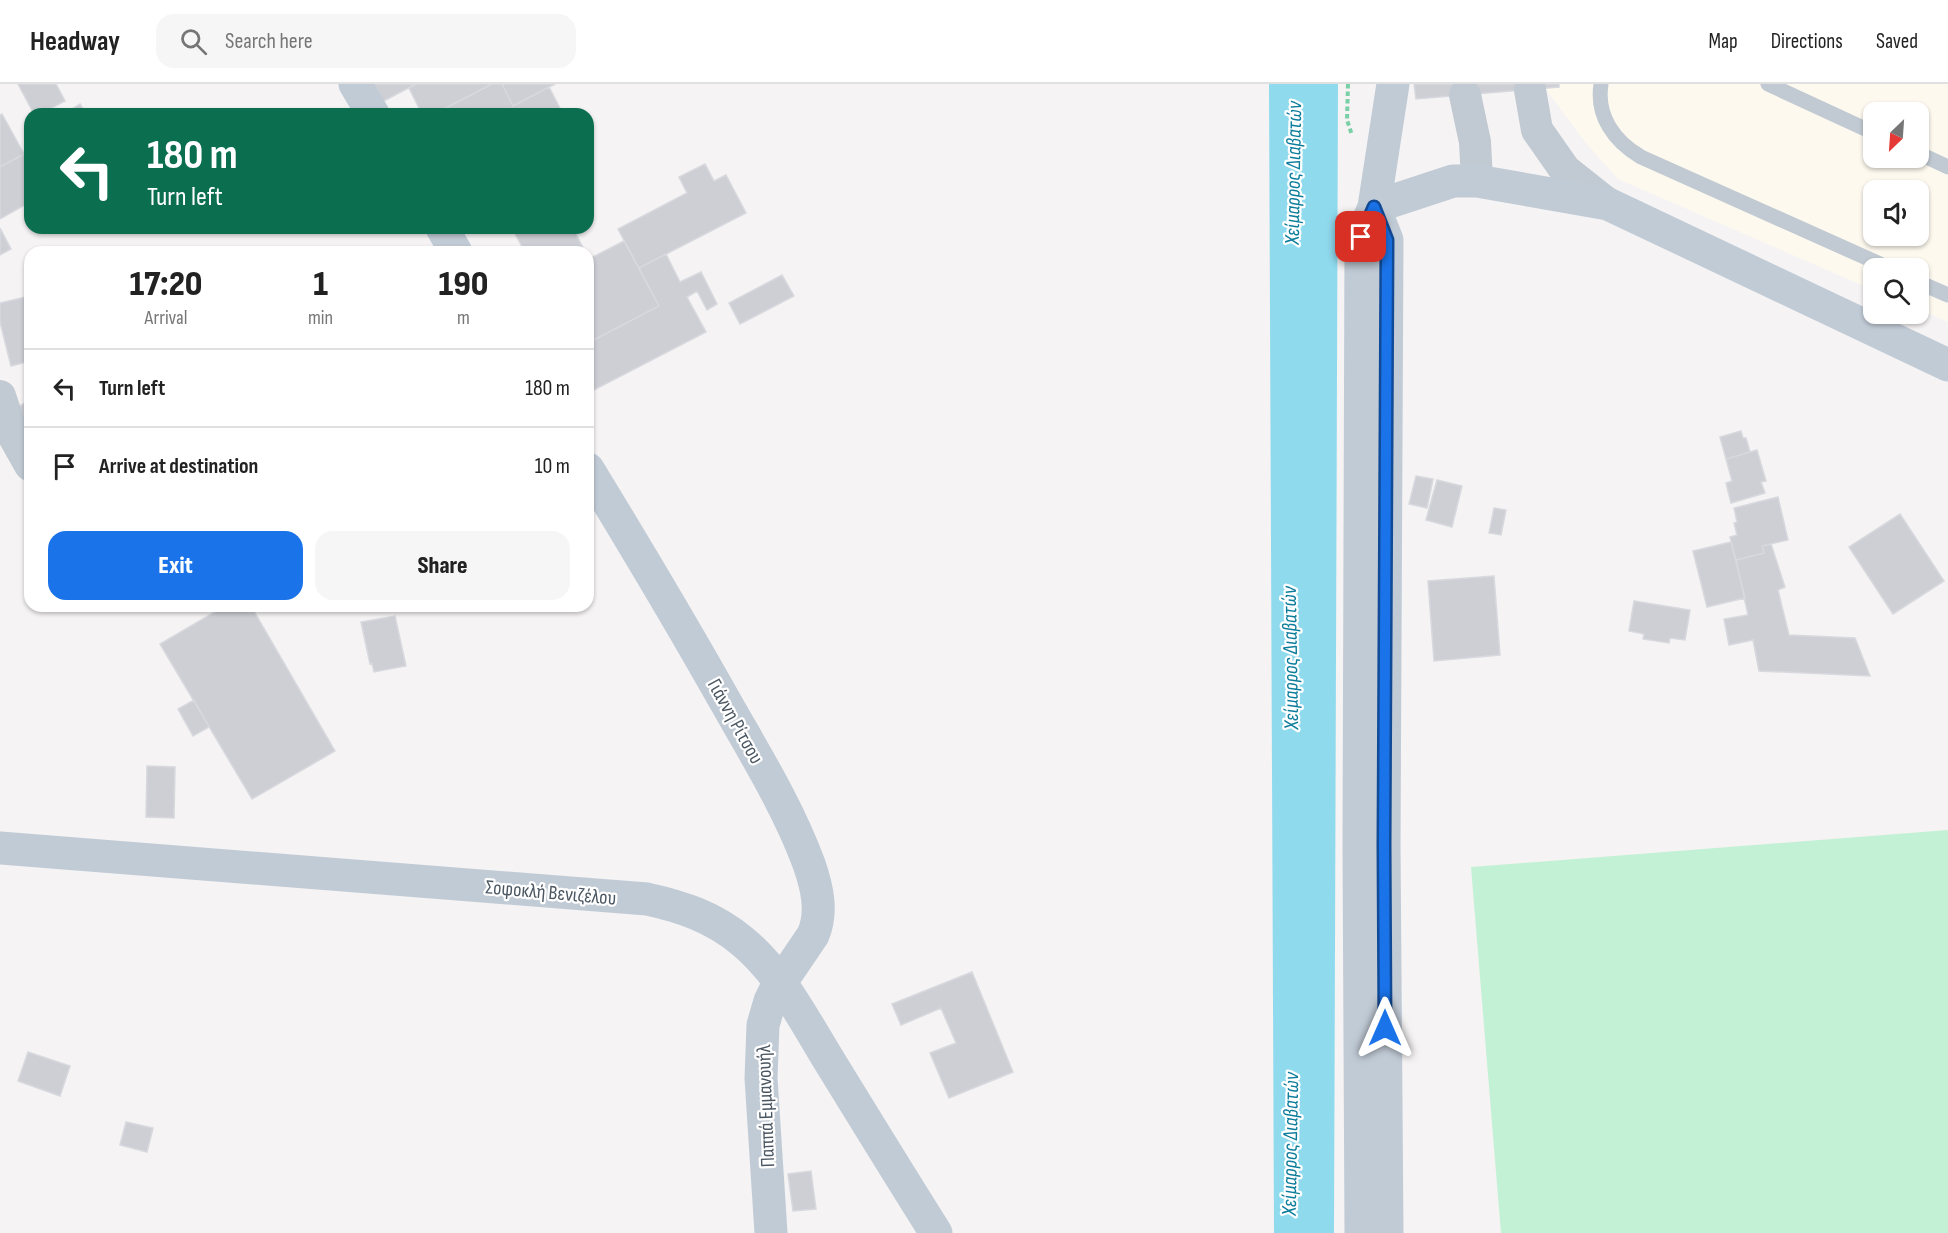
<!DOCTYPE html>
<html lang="en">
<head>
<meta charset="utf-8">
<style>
	body { margin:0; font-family:"Sofia Sans Condensed",sans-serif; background:#f6f6f6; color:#222; height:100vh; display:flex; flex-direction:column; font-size:22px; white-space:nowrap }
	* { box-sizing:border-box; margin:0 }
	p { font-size:20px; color:#767676 }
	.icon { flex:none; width:33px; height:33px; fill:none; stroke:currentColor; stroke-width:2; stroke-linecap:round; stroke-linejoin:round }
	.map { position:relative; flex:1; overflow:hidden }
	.drawer { position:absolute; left:24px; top:162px; width:570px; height:366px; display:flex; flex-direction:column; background:#fff; border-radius:18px; box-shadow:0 2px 4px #0004 }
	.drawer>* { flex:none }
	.top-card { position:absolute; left:24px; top:24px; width:570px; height:126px; border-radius:18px; box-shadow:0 2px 4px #0004; background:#0b6e4f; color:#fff; overflow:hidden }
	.needle { width:39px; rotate:205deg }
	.controls { position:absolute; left:1863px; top:18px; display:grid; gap:12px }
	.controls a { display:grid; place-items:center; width:66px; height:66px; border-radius:12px; background:#fff; box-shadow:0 2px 4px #0004; font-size:30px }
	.pin { position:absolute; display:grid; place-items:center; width:51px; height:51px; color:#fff; margin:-26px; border-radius:12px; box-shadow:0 3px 9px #0006 }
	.me { position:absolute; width:66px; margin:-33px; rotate:0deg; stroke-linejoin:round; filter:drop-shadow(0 0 4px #0008) }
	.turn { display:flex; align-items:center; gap:21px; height:126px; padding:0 24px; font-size:27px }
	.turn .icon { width:78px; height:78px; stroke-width:2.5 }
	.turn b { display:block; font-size:42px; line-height:51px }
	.eta { display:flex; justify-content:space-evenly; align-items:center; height:102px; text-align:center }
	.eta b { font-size:36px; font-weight:800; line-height:42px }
	.primary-button { display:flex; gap:12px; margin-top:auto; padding:12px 24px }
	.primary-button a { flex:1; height:69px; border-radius:18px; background:#1a73e8; color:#fff; font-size:24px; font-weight:800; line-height:69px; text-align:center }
	.primary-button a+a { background:#f6f6f6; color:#222 }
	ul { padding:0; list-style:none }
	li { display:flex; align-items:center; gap:18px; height:78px; padding:0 24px; border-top:2px solid #e0e0e0 }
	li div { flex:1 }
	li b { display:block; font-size:22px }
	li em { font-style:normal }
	header { display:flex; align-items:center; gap:36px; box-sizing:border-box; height:84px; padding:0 30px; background:#fff; border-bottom:2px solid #e0e0e0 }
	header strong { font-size:28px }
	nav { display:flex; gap:33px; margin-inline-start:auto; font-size:21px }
	.search { width:420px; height:54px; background:#f6f6f6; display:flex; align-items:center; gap:15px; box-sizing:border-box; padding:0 21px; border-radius:18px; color:#767676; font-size:22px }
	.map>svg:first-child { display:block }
	.commercial { fill:#fdf9ef; fill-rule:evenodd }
	.green { fill:#c3f1d5 }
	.water { fill:#90daee }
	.building { fill:#cdcfd5; stroke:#d7d9de; stroke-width:1.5 }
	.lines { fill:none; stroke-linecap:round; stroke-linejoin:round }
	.path { stroke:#7ad0a6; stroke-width:4; stroke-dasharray:4.5 3; stroke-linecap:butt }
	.lane { stroke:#c1cad2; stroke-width:15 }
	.street { stroke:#c1cad2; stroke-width:32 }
	.secondary { stroke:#c1cbd6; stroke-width:33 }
	.route-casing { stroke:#114b97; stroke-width:15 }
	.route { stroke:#1a73e8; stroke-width:10 }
	.labels { text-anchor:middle; stroke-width:4.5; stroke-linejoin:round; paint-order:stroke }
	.street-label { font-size:20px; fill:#4a5661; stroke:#fff }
	.water-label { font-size:21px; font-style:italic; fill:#0c7c9b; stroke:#fff }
</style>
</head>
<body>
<header>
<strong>Headway</strong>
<div class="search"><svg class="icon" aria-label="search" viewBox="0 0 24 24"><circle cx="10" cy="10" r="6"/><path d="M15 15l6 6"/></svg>Search here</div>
<nav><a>Map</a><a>Directions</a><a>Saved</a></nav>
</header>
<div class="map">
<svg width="1948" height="1149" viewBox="0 0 1948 1149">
	<rect width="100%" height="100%" fill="#f5f3f3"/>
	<path class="commercial" d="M1542,0H1948V238L1919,225L1918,184H1874L1873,206L1618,95L1585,58ZM1874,28H1918V74H1874ZM1874,106H1918V152H1874Z"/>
	<path class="green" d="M1948,746V1149H1501L1471,783Z"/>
	<path class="water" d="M1269,0H1338L1334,1149H1274Z"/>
	<path class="building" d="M18,0H56L65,17L40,30H34Z
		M367,0H416L378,20Z
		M416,0H492L434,30H422L409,4Z
		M492,0H502L513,22L549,3L563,30H434Z
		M502,0H555L513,22Z
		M1414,0H1559V3L1416,15Z
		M80,20L86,30H64Z
		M2,30L24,70L0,83V31Z
		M24,70L30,81V118L0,135V83Z
		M705,80L714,97L726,91L746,129L639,184L618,145L687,109L679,93Z
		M0,144L11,165L0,171Z
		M512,144H573L585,168H525Z
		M624,157L659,222L588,259V173L589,175Z
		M666,170L680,198L701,188L717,220L707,226L697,207L687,213L706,248L588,309V259L659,222L639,184Z
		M782,191L794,212L740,240L729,219Z
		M30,212V277L11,282L0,238V219Z
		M30,316V350L16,324Z
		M1741,347L1743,354H1746L1750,368L1726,375L1720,353Z
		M1757,366L1766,397L1761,398L1765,409L1731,419L1726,399L1732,397L1726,375Z
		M1416,392L1433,395L1427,424L1409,420Z
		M1437,396L1462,402L1452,443L1426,436Z
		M1778,413L1788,456L1762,462L1764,469L1736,476L1730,453L1737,451L1734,439L1737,438L1734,424Z
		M1494,424L1506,426L1501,451L1489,449Z
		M1900,430L1944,497L1893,530L1849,463Z
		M1731,458L1745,514L1707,523L1693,467Z
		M1771,460L1785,503L1778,506L1789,551L1855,554L1870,592L1759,587L1753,556L1729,561L1724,535L1748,531L1736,476L1764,469L1762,462Z
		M1494,492L1500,571L1434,577L1428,497Z
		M1634,517L1690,526L1685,556L1670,554L1669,559L1643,555L1644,550L1629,547Z
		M225,522H251L335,667L252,715L160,560Z
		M395,532L406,582L374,588L372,579L370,580L361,538Z
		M194,616L209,643L193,652L178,625Z
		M147,682L175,683L174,734L146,733Z
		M972,888L1013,988L949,1014L930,969L956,959L941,924L901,941L892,920Z
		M28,968L70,982L60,1012L18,997Z
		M126,1038L153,1044L147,1068L120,1061Z
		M811,1087L816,1125L793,1127L788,1090Z"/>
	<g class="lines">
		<path class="path" d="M1348,0L1347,36L1352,51"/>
		<path class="lane" d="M1601,0C1596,32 1614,57 1641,73L1889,184
			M1768,0L1874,49
			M1918,69L1948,83
			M1918,198L1948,211"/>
		<path class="street" d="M1530,6L1537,46L1565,86L1608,120
			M1465,11L1475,58L1477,97
			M0,312L13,351L30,381"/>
		<path class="secondary" d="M355,0L373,30
			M1374,123L1387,156L1384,761L1387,1149
			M1374,123L1453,97H1477L1608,120L1948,281
			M442,144L456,168
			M588,385C635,462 681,539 725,617C755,670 788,723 809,780C817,803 823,828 813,851L775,907L770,917L763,941L761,994L771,1149
			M0,764L647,815C683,823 713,833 742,857C781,889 804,936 830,978C865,1035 900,1092 936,1149
			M1361,1149L1359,761L1361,153L1374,123L1393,0"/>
	</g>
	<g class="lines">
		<g class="route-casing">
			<path id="route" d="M1361,153L1374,123L1387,156L1384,761L1385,944"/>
		</g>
		<use href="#route" class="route"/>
	</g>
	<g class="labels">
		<g class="street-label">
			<text transform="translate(736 637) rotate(61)" y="7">Γιάννη Ρίτσου</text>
			<text transform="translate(551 808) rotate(5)" y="7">Σοφοκλή Βενιζέλου</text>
			<text transform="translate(765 1022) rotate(-92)" y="7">Παππά Εμμανουήλ</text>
		</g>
		<g class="water-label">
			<text transform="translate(1293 89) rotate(-89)" y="7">Χείμαρρος Διαβατών</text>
			<text transform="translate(1290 574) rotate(-91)" y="7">Χείμαρρος Διαβατών</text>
			<text transform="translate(1290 1060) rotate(-89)" y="7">Χείμαρρος Διαβατών</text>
		</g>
	</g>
</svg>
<div class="controls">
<a><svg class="needle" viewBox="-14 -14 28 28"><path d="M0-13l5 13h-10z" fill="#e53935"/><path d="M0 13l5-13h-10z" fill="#767676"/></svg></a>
<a><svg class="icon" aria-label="sound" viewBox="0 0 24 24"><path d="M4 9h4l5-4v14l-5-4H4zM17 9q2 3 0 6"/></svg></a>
<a><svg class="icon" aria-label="search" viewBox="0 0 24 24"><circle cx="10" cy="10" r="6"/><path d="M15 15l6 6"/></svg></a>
</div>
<div class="pin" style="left:1361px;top:153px;background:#d93025"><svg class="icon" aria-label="arrive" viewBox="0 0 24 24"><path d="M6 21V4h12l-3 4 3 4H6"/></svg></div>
<svg class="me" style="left:1385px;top:944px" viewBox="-20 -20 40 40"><path d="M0-17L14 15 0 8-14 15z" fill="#1a73e8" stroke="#fff" stroke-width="4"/></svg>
<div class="top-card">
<div class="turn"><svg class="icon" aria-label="left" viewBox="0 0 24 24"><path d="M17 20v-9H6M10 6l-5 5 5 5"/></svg><div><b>180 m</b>Turn left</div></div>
</div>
<section class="drawer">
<div class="eta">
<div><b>17:20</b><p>Arrival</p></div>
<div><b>1</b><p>min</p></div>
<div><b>190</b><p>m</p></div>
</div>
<ul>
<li><svg class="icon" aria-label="left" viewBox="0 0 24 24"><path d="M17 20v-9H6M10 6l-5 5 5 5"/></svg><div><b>Turn left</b></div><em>180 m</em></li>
<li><svg class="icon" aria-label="arrive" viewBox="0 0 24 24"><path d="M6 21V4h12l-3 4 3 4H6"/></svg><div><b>Arrive at destination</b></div><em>10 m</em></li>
</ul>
<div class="primary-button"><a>Exit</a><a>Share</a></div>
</section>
</div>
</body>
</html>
